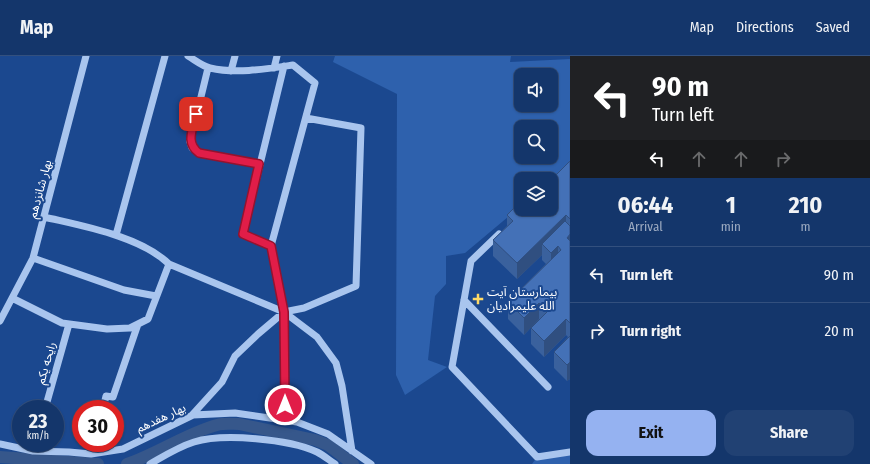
<!DOCTYPE html>
<html lang="en">
<head>
<meta charset="utf-8">
<style>
	body { margin:0; font-family:"Fira Sans Condensed","Noto Sans Arabic",sans-serif; background:#214173; color:#f1f3f6; height:100vh; display:flex; flex-direction:column; font-size:15px; white-space:nowrap }
	* { box-sizing:border-box; margin:0 }
	p { font-size:13px; color:#9dabc1 }
	.icon { flex:none; width:22px; height:22px; fill:none; stroke:currentColor; stroke-width:2; stroke-linecap:round; stroke-linejoin:round }
	.map { position:relative; flex:1; overflow:hidden }
	.side { display:flex; flex-direction:column; background:#14366b; width:300px }
	.side>* { flex:none }
	.banner { background:#202124; color:#fff; overflow:hidden }
	.tools { position:absolute; left:514px; top:12px; display:grid; gap:8px }
	.tools a { display:grid; place-items:center; width:44px; height:44px; border-radius:8px; background:#14366b; box-shadow:0 1px 3px #0004,0 0 0 1px #33507e; font-size:20px }
	.speed { position:absolute; left:12px; top:344px; display:flex; gap:8px; font-size:20px; font-weight:700; text-align:center }
	.speed>* { display:grid; place-content:center; width:52px; height:52px; border-radius:50%; background:#14366b; box-shadow:0 1px 3px #0004,0 0 0 1px #33507e; line-height:1 }
	.speed small { font-size:10px; font-weight:400 }
	.speed .limit { border:6px solid #d22; background:#fff; color:#111 }
	.pin { position:absolute; display:grid; place-items:center; width:34px; height:34px; color:#fff; margin:-17px; border-radius:8px; box-shadow:0 2px 6px #0006 }
	.me { position:absolute; width:44px; margin:-22px; rotate:0deg; stroke-linejoin:round; filter:drop-shadow(0 0 3px #0008) }
	.turn { display:flex; align-items:center; gap:14px; height:84px; padding:0 16px; font-size:18px }
	.turn .icon { width:52px; height:52px; stroke-width:2.5 }
	.turn b { display:block; font-size:28px; line-height:34px }
	.lanes { display:flex; align-items:center; height:38px; padding:0 16px; background:#0003; justify-content:center; gap:20px; direction:ltr }
	.lanes .off { opacity:.35 }
	.eta { display:flex; justify-content:space-evenly; align-items:center; height:68px; text-align:center }
	.eta b { font-size:24px; font-weight:700; line-height:28px }
	.action { display:flex; gap:8px; margin-top:auto; padding:8px 16px }
	.action a { flex:1; height:46px; border-radius:12px; background:#95b2f1; color:#111; font-size:16px; font-weight:700; line-height:46px; text-align:center }
	.action a+a { background:#214173; color:#f1f3f6 }
	ul { padding:0; list-style:none }
	li { display:flex; align-items:center; gap:12px; height:56px; padding:0 16px; border-top:1px solid #33507e }
	li div { flex:1 }
	li b { display:block; font-size:15px }
	li em { font-style:normal }
	header { display:flex; align-items:center; gap:24px; box-sizing:border-box; height:56px; padding:0 20px; background:#14366b; border-bottom:1px solid #33507e }
	header strong { font-size:19px }
	nav { display:flex; gap:22px; margin-inline-start:auto; font-size:14px }
	main { display:flex; flex:1; min-height:0 }
	.map>svg:first-child { display:block }
	.green { fill:#2e61ad; fill-rule:evenodd }
	.lines { fill:none; stroke-linecap:round; stroke-linejoin:round }
	.canal { stroke:#36578b; stroke-width:12 }
	.minor { stroke:#a9c5ee; stroke-width:7 }
	.wall { fill:#3a619d }
	.shaded-wall { fill:#304f80 }
	.building { fill:#4471b7; stroke:#304f80 }
	.route-casing { stroke:#92132f; stroke-width:10 }
	.route { stroke:#e11d48; stroke-width:7 }
	.poi-dot { fill:#ffda66; stroke:#1b488f; stroke-width:1.5 }
	.labels { text-anchor:middle; stroke-width:4; stroke-linejoin:round; paint-order:stroke }
	.street-label { font-size:12px; fill:#fff; stroke:#1b488f }
	.poi-label { font-size:12px; fill:#fff; stroke:#1b488f; text-anchor:start }
</style>
</head>
<body>
<header>
<strong>Map</strong>
<nav><a>Map</a><a>Directions</a><a>Saved</a></nav>
</header>
<main>
<div class="map">
<svg width="570" height="408" viewBox="0 0 570 408">
	<rect width="100%" height="100%" fill="#1b488f"/>
	<path class="green" d="M335,0H511L510,6L570,3V121L551,129V123H521V150L465,197L446,200V228L435,240L428,304L447,311L405,339L396,319L397,38L333,6ZM521,19H551V49H521ZM521,71H551V101H521Z
		M570,399V408H532L537,401Z"/>
	<g class="lines">
		<path class="canal" d="M0,401L98,408
			M127,408C157,398 187,377 217,369C224,367 232,368 239,368L315,384L328,389L353,408"/>
		<path class="minor" d="M188,0C195,4 202,10 210,12C236,18 266,13 293,9L315,27L271,190L284,256L285,364
			M208,12L190,86L192,92L199,97L259,108
			M274,12L277,0
			M231,15L235,0
			M44,161C82,170 140,180 169,208
			M499,178L471,205L452,311L537,401L570,396
			M116,179L165,0
			M271,190L243,178L284,10
			M33,202L124,234L156,240
			M12,242L62,267L107,273L130,272L148,263L169,208L284,256L317,281L336,307L342,330L352,395
			M464,244L548,331
			M0,265L33,202L86,0
			M45,353L69,268
			M103,353L106,340L113,341L138,268
			M192,359L222,326L235,300L258,278L284,256L304,252L356,230L361,72L306,62
			M0,388L33,395L69,396L91,398L123,393L193,359L235,357L297,366L328,378L371,408
			M33,395L35,387
			M91,398L94,387
			M150,408C164,400 178,391 194,386C223,377 289,383 317,396C323,399 329,404 335,408"/>
	</g>
	<path class="wall" d="M570,105V323L567,325L554,312V296L568,281L566,279L544,301L531,288V272L539,263L524,279L508,263V246L546,208L542,204V199L517,223L493,200V184L507,170V159L551,153Z"/>
	<path class="shaded-wall" d="M566,159V175L542,188V199L517,223V207Z
		M570,178V194L567,182Z
		M558,190V206L551,213V197Z
		M539,247V263L524,279V262Z
		M566,263V279L544,301V285Z
		M570,306V323L567,325V309Z"/>
	<path class="building" d="M570,105V163L566,159L517,207L493,184L513,165L507,159L521,145V153H551V124Z
		M565,165L570,170V178L567,182L570,185V267L566,263L544,285L531,272L548,255L539,247L524,262L508,246L561,194L558,190L551,197L542,188Z
		M570,280V306L567,309L554,296Z"/>
	<g class="lines">
		<g class="route-casing">
			<path id="route" d="M196,58C193,73 185,87 199,97L259,108L243,178L271,190L284,256L285,349"/>
		</g>
		<use href="#route" class="route"/>
	</g>
	<path class="poi-dot" d="M476 237h4v4h4v4h-4v4h-4v-4h-4v-4h4z"/>
	<g class="labels">
		<g class="street-label">
			<text transform="translate(40 133) rotate(-75)" y="4">بهار شانزدهم</text>
			<text transform="translate(46 307) rotate(-74)" y="4">رایحه یکم</text>
			<text transform="translate(161 362) rotate(-25)" y="4">بهار هفدهم</text>
		</g>
		<g class="poi-label">
			<text x="487" y="240">بیمارستان آیت<tspan x="487" dy="14">الله علیمرادیان</tspan></text>
		</g>
	</g>
</svg>
<div class="tools">
<a><svg class="icon" aria-label="sound" viewBox="0 0 24 24"><path d="M4 9h4l5-4v14l-5-4H4zM17 9q2 3 0 6"/></svg></a>
<a><svg class="icon" aria-label="search" viewBox="0 0 24 24"><circle cx="10" cy="10" r="6"/><path d="M15 15l6 6"/></svg></a>
<a><svg class="icon" aria-label="layers" viewBox="0 0 24 24"><path d="M12 4l9 5-9 5-9-5zM3 14l9 5 9-5"/></svg></a>
</div>
<div class="speed"><div>23<small>km/h</small></div><div class="limit">30</div></div>
<div class="pin" style="left:196px;top:58px;background:#d93025"><svg class="icon" aria-label="arrive" viewBox="0 0 24 24"><path d="M6 21V4h12l-3 4 3 4H6"/></svg></div>
<svg class="me" style="left:285px;top:349px" viewBox="-20 -20 40 40"><circle r="17" fill="#e11d48" stroke="#fff" stroke-width="3"/><path d="M0-11L8 9 0 5-8 9z" fill="#fff"/></svg>
</div>
<section class="side">
<div class="banner">
<div class="turn"><svg class="icon" aria-label="left" viewBox="0 0 24 24"><path d="M17 20v-9H6M10 6l-5 5 5 5"/></svg><div><b>90 m</b>Turn left</div></div>
<div class="lanes"><svg class="icon" aria-label="left" viewBox="0 0 24 24"><path d="M17 20v-9H6M10 6l-5 5 5 5"/></svg><svg class="icon off" aria-label="ahead" viewBox="0 0 24 24"><path d="M12 20V5M6 11l6-6 6 6"/></svg><svg class="icon off" aria-label="ahead" viewBox="0 0 24 24"><path d="M12 20V5M6 11l6-6 6 6"/></svg><svg class="icon off" aria-label="right" viewBox="0 0 24 24"><path d="M7 20v-9h11M14 6l5 5-5 5"/></svg></div>
</div>
<div class="eta">
<div><b>06:44</b><p>Arrival</p></div>
<div><b>1</b><p>min</p></div>
<div><b>210</b><p>m</p></div>
</div>
<ul>
<li><svg class="icon" aria-label="left" viewBox="0 0 24 24"><path d="M17 20v-9H6M10 6l-5 5 5 5"/></svg><div><b>Turn left</b></div><em>90 m</em></li>
<li><svg class="icon" aria-label="right" viewBox="0 0 24 24"><path d="M7 20v-9h11M14 6l5 5-5 5"/></svg><div><b>Turn right</b></div><em>20 m</em></li>
</ul>
<div class="action"><a>Exit</a><a>Share</a></div>
</section>
</main>
</body>
</html>
